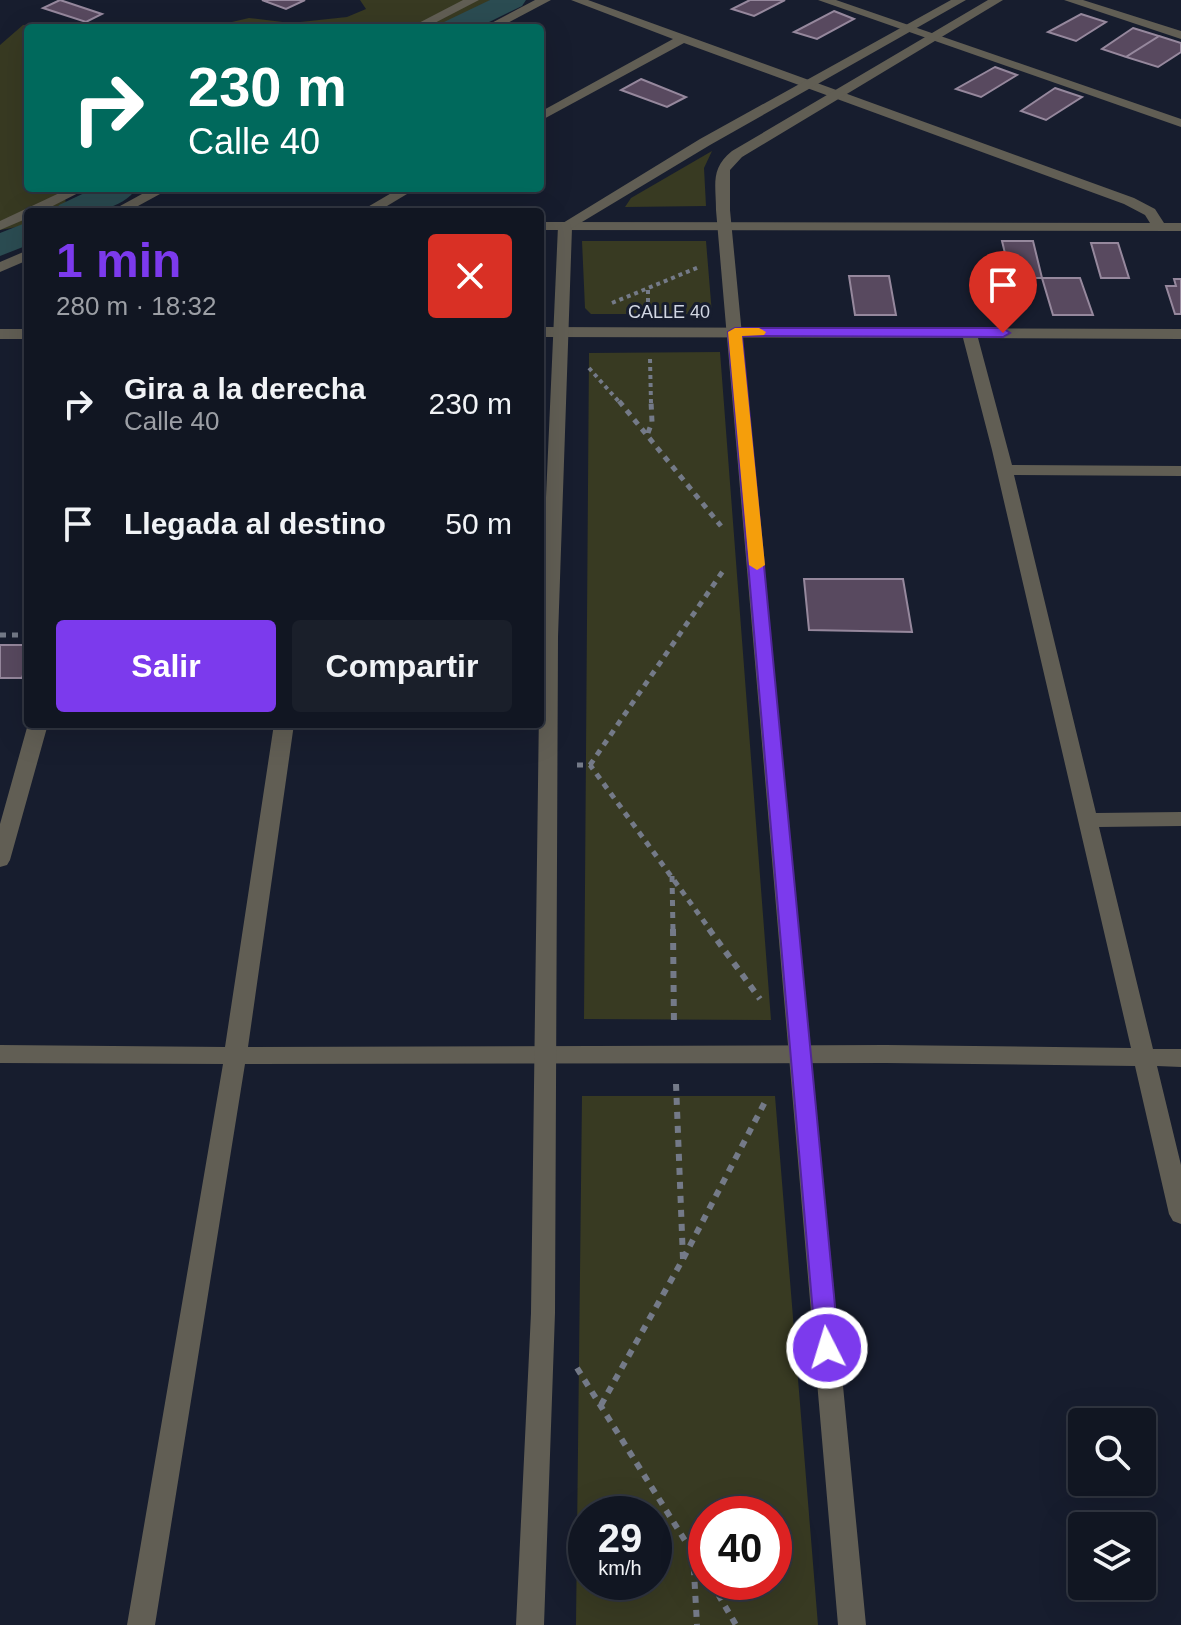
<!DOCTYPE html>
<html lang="es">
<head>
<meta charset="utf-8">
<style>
	body { margin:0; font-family:Helvetica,sans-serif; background:#1a1f2a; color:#f1f3f6; height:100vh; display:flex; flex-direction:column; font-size:30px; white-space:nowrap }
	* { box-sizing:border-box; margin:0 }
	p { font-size:26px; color:#9c9fa5 }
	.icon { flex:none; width:44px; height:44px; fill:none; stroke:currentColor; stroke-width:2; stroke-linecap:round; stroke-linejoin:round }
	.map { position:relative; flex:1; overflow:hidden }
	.drawer { position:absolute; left:24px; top:208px; width:520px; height:520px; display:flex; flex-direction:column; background:#111622; border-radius:8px; box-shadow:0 8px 32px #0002,0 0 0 2px #303540 }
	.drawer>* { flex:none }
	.top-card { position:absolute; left:24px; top:24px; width:520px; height:168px; border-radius:8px; box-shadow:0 8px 32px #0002,0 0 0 2px #303540; background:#00695c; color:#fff; overflow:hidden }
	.tools { position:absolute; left:1068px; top:1408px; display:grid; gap:16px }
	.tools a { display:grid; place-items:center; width:88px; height:88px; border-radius:8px; background:#111622; box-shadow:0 8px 32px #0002,0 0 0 2px #303540; font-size:40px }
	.speed { position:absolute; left:568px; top:1496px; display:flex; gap:16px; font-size:40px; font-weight:700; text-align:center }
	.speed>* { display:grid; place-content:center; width:104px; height:104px; border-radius:50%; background:#111622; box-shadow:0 8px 32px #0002,0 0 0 2px #303540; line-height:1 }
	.speed small { font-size:20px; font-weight:400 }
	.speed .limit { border:12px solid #d22; background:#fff; color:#111 }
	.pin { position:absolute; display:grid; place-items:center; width:68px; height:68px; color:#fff; margin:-82px -34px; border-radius:50% 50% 50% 0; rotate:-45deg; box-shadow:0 0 8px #0007 }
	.pin .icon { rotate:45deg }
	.me { position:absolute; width:88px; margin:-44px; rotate:355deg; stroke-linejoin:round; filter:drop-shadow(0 0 6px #0008) }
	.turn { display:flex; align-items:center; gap:28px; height:168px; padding:0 32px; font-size:36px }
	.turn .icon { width:104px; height:104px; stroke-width:2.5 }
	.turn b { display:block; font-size:56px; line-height:68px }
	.round { display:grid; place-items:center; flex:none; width:84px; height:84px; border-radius:8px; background:#1a1f2a }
	.head { display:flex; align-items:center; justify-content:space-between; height:136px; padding:0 32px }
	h1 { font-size:48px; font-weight:700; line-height:60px; color:#7c3aed }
	.primary-button { display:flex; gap:16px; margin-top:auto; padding:16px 32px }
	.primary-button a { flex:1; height:92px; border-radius:8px; background:#7c3aed; color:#fff; font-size:32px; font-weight:700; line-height:92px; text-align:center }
	.primary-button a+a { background:#1a1f2a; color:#f1f3f6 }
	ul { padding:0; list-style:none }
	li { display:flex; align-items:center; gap:24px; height:120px; padding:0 32px }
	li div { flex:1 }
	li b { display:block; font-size:30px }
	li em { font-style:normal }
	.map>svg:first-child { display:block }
	.green { fill:#383a22; fill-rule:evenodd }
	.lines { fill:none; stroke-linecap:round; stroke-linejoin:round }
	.canal { fill:#2b4c52; fill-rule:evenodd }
	.building { fill:#58495f; stroke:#96889d; stroke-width:2 }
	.path-far2 { stroke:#747a88; stroke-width:4; stroke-dasharray:4 4; stroke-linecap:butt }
	.path-far1 { stroke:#747a88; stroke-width:5; stroke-dasharray:6 6; stroke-linecap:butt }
	.path { stroke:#747a88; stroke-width:6; stroke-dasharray:7 7; stroke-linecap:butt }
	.minor { fill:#615e54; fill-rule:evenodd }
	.tertiary { fill:#615e54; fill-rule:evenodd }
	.route { fill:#7c3aed; stroke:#51269a; stroke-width:2 }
	.slow { fill:#f59e0b }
	.labels { text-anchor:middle; stroke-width:6; stroke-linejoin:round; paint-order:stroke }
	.far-street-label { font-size:18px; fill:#d2d7e3; stroke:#171d2e }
</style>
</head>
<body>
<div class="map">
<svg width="1181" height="1625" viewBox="0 0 1181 1625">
	<rect width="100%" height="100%" fill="#171d2e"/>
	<path class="green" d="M360,0H491L487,2L488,11L454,28H206L249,18L291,23L347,17L366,9Z
		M56,24L61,28H28V188H69L64,194L68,212H28V225L0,230V45L23,25Z
		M712,151L704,168L706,206L625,207L631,198Z
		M582,241H706L712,314H591L585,308Z
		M720,352L771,1020L584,1019L589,353Z
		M582,1096H775L818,1625H576ZM586,1514H654V1582H586ZM706,1514H774V1582H706Z"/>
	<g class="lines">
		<path class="canal" d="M490,0H526L522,6L477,28H440L444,22Z
			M95,188H137C119,214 82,212 55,212L59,205Z
			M28,222V245L0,256V233Z"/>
	</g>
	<path class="building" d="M60,0L102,14L86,22L43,8Z
		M262,0H305L286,9Z
		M750,0H785L754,16L732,9Z
		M834,11L854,19L817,39L794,32Z
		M1081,14L1106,22L1076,41L1048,32Z
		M1133,28L1159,36L1126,57L1102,49Z
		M1159,36L1181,43V52L1158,67L1126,57Z
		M995,67L1017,75L981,97L956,89Z
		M641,79L686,97L667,107L621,90Z
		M1055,88L1082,97L1046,120L1021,111Z
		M1002,241H1033L1042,278H1011Z
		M1091,243H1118L1129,278H1101Z
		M849,276H889L896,315H855Z
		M1042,278H1080L1093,315H1053Z
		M1174,279H1181V314H1175L1166,286H1176Z
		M804,579H903L912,632L809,630Z
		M0,645H28V660L22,678H0Z"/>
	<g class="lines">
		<path class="path-far2" d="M648,290V305
			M612,303L699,267
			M650,359L651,403
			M589,368L620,403"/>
		<path class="path-far1" d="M619,401L721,526
			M648,433L652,422L651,401
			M0,635H28
			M577,765H590L711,931
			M590,765L725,568
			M672,876L673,931"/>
		<path class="path" d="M673,929L674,1026
			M709,929L760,999
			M676,1084L683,1259
			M577,1368L706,1574
			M601,1405L683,1259L766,1100
			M693,1554L697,1625
			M711,1582L736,1625"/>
		<path class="minor" d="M463,0H479L425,28H409Z
			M535,0H551L498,28H482Z
			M571,0H588L1134,198L1155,209L1164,223H1181V231L540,230V222L1150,223L1145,215L1124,204L684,43L540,121V112L673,39Z
			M818,0H836L1181,119V127Z
			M1064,0H1083L1181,31V39Z
			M70,188H88L41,212H28V218L0,230V221Z
			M153,188H171L127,212H109Z
			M400,188H417L377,212H359Z
			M28,250V260L0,272V262Z
			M540,327L1181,329V339L978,338L1012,465L1181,466V476L1014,475L1096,813L1181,812V826L1099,827L1153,1049H1181V1067L1157,1066L1181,1165V1224L1173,1221L1169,1214L1135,1066L886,1063L245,1064L155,1625H127L223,1064L0,1063V1045L225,1047L274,724H294L248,1047L886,1045L1131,1048L992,450L963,338L540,337Z
			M0,329H28V339H0Z
			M28,724H48L10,860L7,865L0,867V824Z"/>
		<path class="tertiary" d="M951,0H966L710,145L572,228L558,637L555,1313L544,1625H516L531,1313L540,633L558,226L700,139Z
			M988,0H1003L742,157L730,170V210L866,1625H838L716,210C716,184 710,169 732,151Z"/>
	</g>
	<path class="route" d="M735,328H1003L1010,333L1003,337L742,336L839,1348L835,1355L827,1358L819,1355L816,1348L728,332Z"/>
	<path class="slow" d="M759,328L766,332L764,335L742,336L765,565L757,570L749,565L728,332L735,328Z"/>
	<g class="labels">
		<g class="far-street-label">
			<text x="669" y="318">CALLE 40</text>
		</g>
	</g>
</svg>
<div class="tools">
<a><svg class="icon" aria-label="search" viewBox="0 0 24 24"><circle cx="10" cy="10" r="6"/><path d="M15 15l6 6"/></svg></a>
<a><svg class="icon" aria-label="layers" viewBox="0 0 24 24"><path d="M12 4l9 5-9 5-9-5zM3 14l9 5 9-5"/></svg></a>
</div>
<div class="speed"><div>29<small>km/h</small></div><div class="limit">40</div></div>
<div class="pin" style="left:1003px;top:333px;background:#d93025"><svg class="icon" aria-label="arrive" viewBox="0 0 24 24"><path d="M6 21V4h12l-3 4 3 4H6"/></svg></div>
<svg class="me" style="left:827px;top:1348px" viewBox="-20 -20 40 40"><circle r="17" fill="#7c3aed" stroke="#fff" stroke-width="3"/><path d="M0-11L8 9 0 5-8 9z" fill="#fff"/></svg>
<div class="top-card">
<div class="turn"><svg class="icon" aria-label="right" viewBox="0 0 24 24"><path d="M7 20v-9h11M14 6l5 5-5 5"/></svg><div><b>230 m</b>Calle 40</div></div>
</div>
<section class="drawer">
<div class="head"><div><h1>1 min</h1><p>280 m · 18:32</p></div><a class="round" style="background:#d93025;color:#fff"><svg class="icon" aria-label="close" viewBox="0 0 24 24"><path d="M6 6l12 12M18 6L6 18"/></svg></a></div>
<ul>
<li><svg class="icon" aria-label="right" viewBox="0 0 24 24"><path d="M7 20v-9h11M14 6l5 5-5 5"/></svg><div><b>Gira a la derecha</b><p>Calle 40</p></div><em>230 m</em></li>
<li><svg class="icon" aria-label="arrive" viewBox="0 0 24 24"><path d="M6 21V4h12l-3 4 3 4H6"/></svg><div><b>Llegada al destino</b></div><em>50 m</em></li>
</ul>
<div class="primary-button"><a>Salir</a><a>Compartir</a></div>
</section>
</div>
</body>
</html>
